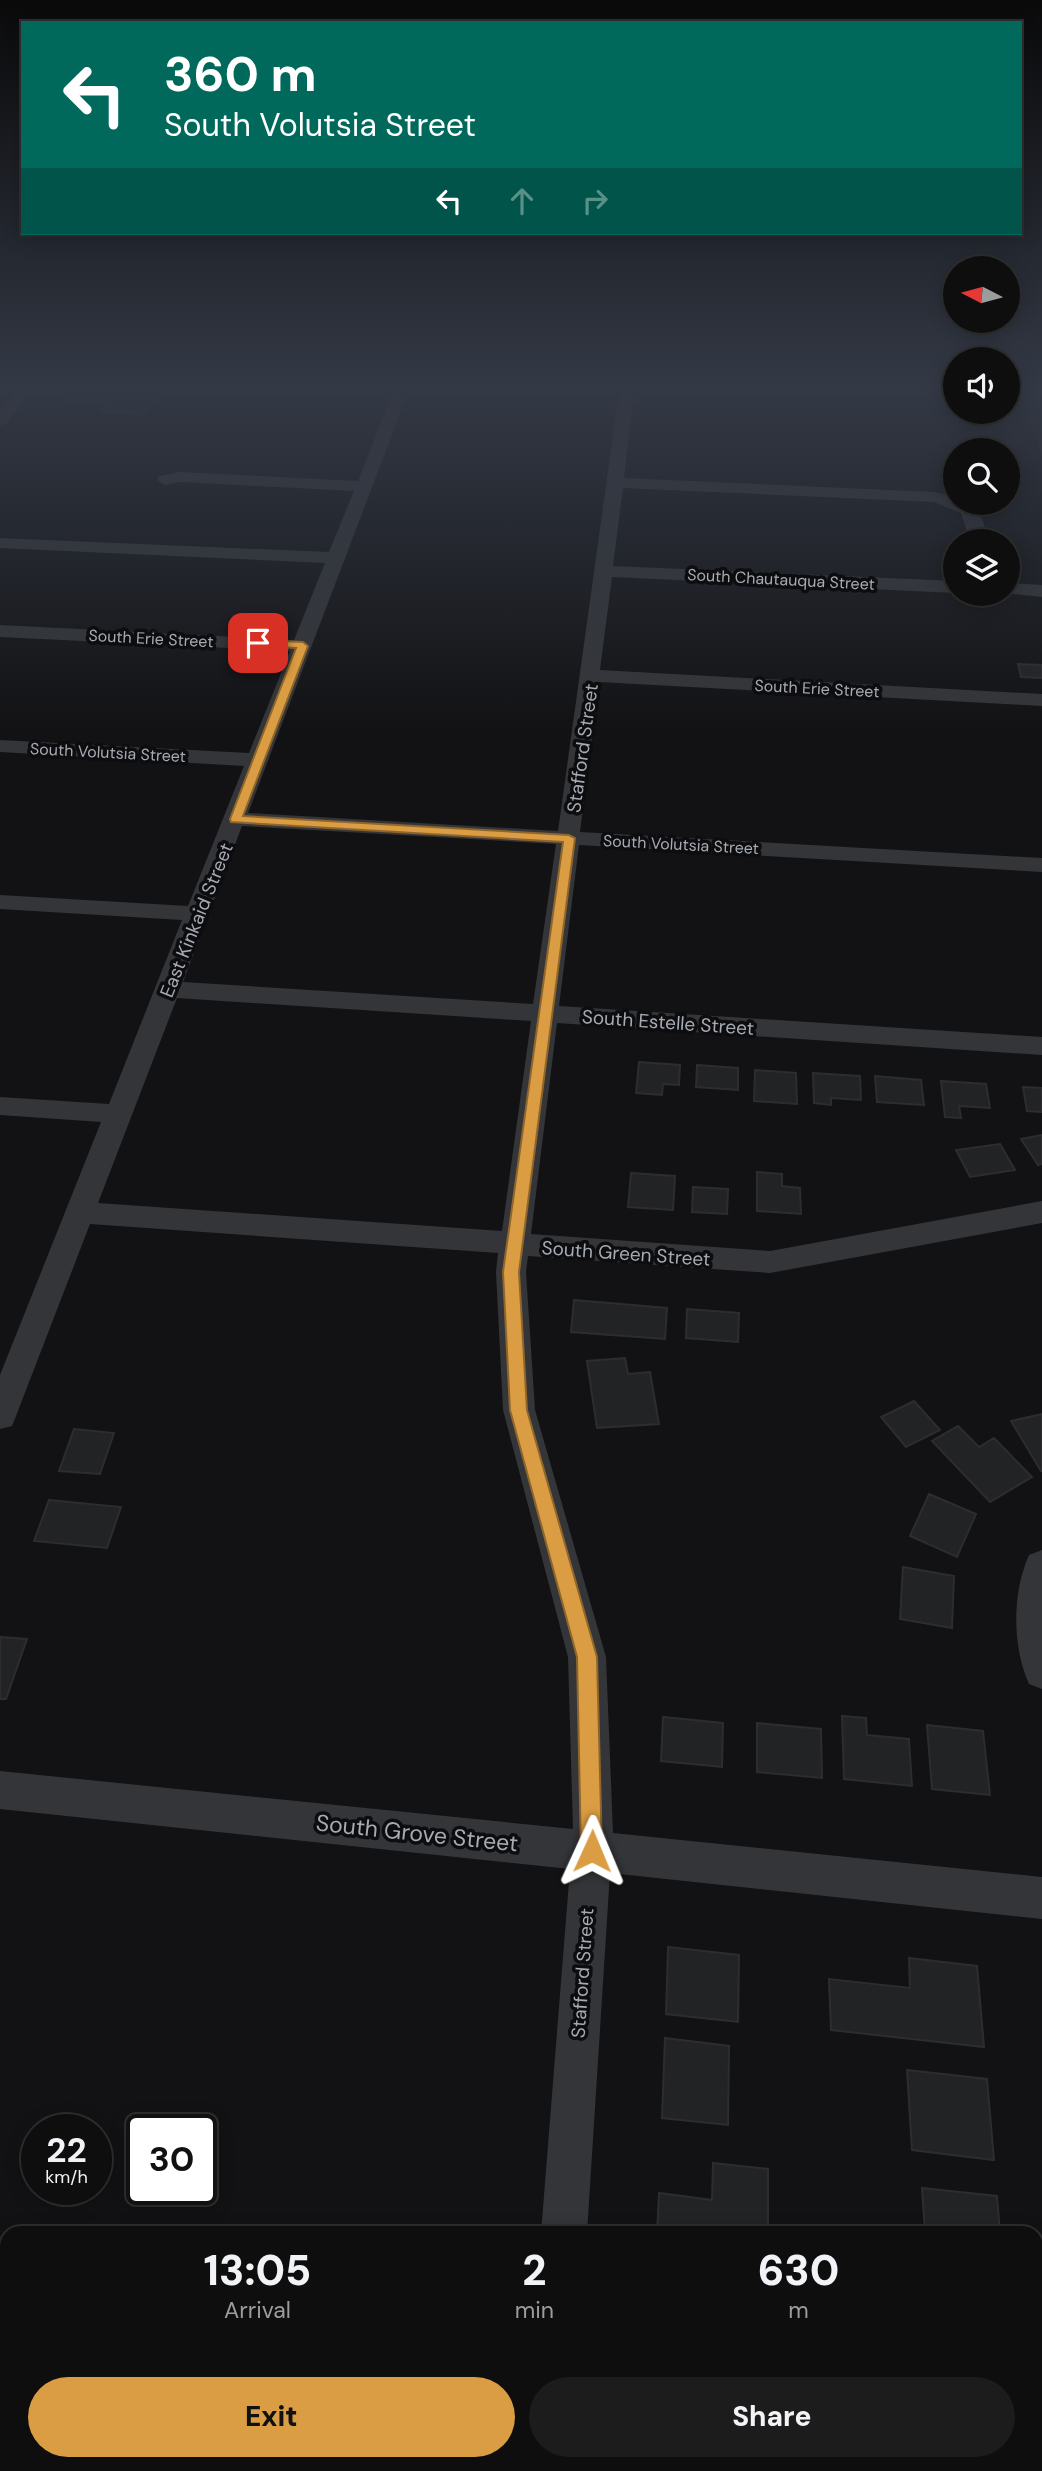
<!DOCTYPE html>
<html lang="en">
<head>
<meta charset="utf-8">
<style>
	body { margin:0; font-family:"DM Sans",sans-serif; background:#1c1c1d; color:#f1f3f6; height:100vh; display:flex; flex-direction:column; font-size:26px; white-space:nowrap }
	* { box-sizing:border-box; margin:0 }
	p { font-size:23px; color:#9b9c9e }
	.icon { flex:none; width:38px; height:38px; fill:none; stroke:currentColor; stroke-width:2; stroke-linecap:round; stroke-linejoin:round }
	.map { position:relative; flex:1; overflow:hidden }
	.drawer { position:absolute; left:0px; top:2226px; width:1043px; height:245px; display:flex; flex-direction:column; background:#0e0e0f; border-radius:21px 21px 0 0; box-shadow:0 4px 18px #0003,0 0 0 2px #2e2e2f }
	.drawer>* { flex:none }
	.top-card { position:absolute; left:21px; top:21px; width:1001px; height:214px; border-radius:0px; box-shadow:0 4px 18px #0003,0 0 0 2px #2e2e2f; background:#00695c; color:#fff; overflow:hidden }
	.needle { width:46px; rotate:276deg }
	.buttons { position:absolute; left:943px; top:256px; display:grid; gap:14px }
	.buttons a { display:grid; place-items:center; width:77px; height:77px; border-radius:50%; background:#0e0e0f; box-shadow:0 4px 18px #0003,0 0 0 2px #2e2e2f; font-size:35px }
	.speed { position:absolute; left:21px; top:2114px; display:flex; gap:14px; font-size:35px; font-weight:700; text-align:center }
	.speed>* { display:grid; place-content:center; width:91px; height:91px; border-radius:50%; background:#0e0e0f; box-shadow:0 4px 18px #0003,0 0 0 2px #2e2e2f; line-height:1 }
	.speed small { font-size:18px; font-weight:400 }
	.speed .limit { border:4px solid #111; border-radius:10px; background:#fff; color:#111 }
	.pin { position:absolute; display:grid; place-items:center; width:60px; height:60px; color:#fff; margin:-30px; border-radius:14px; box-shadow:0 4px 10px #0006 }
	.me { position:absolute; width:77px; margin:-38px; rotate:1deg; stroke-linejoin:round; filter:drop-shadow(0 0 5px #0008) }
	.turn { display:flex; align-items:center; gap:24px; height:147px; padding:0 28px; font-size:32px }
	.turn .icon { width:91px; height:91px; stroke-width:2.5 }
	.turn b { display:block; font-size:49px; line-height:60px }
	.lanes { display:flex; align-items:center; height:66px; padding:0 28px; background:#0003; justify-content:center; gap:35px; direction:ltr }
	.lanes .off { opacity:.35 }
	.eta { display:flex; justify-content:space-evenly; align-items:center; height:119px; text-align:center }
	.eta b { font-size:42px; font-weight:800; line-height:49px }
	.primary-button { display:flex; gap:14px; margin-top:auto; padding:14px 28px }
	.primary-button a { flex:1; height:80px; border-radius:42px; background:#db9d43; color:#111; font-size:28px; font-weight:800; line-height:80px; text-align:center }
	.primary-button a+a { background:#1c1c1d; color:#f1f3f6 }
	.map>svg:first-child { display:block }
	.built { fill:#1e1f20 }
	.building { fill:#222325; stroke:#2d2d2f; stroke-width:2 }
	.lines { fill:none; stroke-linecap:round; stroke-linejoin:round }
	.street { fill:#343538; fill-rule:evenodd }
	.route { fill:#db9d43; stroke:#8e662c; stroke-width:2 }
	.labels { text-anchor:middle; stroke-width:7; stroke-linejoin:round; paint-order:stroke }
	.far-street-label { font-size:16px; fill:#a6aab2; stroke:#0d0d0f }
	.street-label { font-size:19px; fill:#a6aab2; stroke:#0d0d0f }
	.near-street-label { font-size:23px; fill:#a6aab2; stroke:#0d0d0f }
</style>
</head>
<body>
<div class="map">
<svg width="1042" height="2471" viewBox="0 0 1042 2471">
	<rect width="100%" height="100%" fill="#121214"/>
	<path class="built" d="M1020,389L1042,390V457Z"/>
	<path class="building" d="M76,390L159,393L144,414L101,412L106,404L66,402Z
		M1018,664L1042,665V678L1021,677Z
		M639,1062L680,1065L679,1085L663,1084L662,1095L636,1093Z
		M697,1065L738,1068V1090L696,1087Z
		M755,1070L796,1073L797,1104L754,1101Z
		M813,1073L860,1076L861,1100L831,1098V1105L814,1103Z
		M875,1076L921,1080L924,1105L877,1102Z
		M941,1081L986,1084L990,1108L959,1106L961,1118L945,1117Z
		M1023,1087L1042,1088V1112L1027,1111Z
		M1042,1135V1164L1038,1165L1021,1139Z
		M1000,1144L1015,1170L970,1177L956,1150Z
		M757,1172L782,1174V1186L800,1188L801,1214L757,1211Z
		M631,1173L675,1176L673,1210L628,1207Z
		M693,1187L728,1189L727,1214L692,1212Z
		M574,1300L667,1308L665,1339L571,1332Z
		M687,1309L739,1313L738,1342L686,1338Z
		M625,1358L628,1374L650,1372L659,1424L597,1428L587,1361Z
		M914,1401L940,1430L906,1447L881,1417Z
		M1042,1414V1471H1041L1011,1421Z
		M958,1426L979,1447L994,1438L1032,1477L990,1502L932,1441Z
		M74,1429L114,1433L100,1474L59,1471Z
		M929,1494L976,1514L957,1557L910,1536Z
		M49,1500L121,1507L107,1548L34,1541Z
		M903,1567L954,1576L952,1628L900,1619Z
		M0,1637L27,1639L6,1699H0Z
		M842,1716L866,1718L867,1735L909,1739L912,1786L844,1779Z
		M663,1717L723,1723L722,1767L661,1761Z
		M757,1723L821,1729L822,1778L757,1772Z
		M927,1725L983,1731L990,1795L932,1789Z
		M668,1947L739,1955L738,2022L666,2014Z
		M909,1958L977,1966L984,2047L831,2030L829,1979L910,1988Z
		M665,2038L729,2046L728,2125L662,2118Z
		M907,2070L987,2079L994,2160L912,2150Z
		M713,2163L768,2169V2233H657L659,2193L712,2200Z
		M922,2188L997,2196L1000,2233H925Z
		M649,2464H765V2471H649Z
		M892,2464H1024V2471H892Z"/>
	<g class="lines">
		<path class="street" d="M21,385H36L6,424L0,426V411Z
			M396,385H411L248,813L558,831L620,385H635L624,478L934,492L956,497V502L973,506L983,521L988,541H970L961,513L934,502L623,488L613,566L956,581V593L612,577L600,670L1042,694V706L599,682L580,832L1042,858V872L579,845L559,1006L1042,1037V1055L557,1023L531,1234L770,1251L1042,1201V1223L770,1273L528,1256L526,1272L535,1410L606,1657L613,1833L1042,1877V1919L610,1873L587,2233H541L570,1869L0,1809V1771L573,1829L568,1657L503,1410L496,1272L498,1253L90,1224L16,1416L12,1426L0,1429V1375L101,1122L0,1115V1097L109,1104L182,920L0,909V895L188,906L244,766L0,752V740L249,753L290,651L0,637V625L294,640L325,563L0,548V538L329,552L354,491L180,482L165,485L157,480L159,476L180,472L358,481ZM242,826L556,844L533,1004L183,982ZM177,998L531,1021L502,1231L98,1203Z
			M1008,583L1042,585V597L1003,593H1008Z
			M1042,1550V1689L1029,1684C1012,1646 1012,1593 1029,1555Z
			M524,2464H574L575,2471H523Z"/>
	</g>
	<linearGradient id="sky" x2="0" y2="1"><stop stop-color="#0a0a0b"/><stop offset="0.53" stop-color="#333945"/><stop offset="1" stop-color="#333945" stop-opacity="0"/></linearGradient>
	<rect width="1042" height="731" fill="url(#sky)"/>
	<path class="route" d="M258,640L303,642L308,646L243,816L569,835L575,838L519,1272L527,1410L597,1657L602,1851L599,1859L592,1862L584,1859L581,1851L577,1657L510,1410L503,1272L563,842L231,822L230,819L296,648L254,646L252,643Z"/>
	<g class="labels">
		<g class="far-street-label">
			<text transform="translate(781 579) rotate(3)" y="6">South Chautauqua Street</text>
			<text transform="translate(151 638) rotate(3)" y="6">South Erie Street</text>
			<text transform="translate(817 688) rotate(3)" y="6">South Erie Street</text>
			<text transform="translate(108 752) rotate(3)" y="6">South Volutsia Street</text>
			<text transform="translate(681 844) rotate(3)" y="6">South Volutsia Street</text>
		</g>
		<g class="street-label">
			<text transform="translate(582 748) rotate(-82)" y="7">Stafford Street</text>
			<text transform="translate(196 920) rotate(-68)" y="7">East Kinkaid Street</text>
			<text transform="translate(668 1022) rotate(4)" y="7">South Estelle Street</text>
			<text transform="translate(626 1253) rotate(4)" y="7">South Green Street</text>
			<text transform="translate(582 1973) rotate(-86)" y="7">Stafford Street</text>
		</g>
		<g class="near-street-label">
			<text transform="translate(417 1833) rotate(6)" y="8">South Grove Street</text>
		</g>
	</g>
</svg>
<div class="buttons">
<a><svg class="needle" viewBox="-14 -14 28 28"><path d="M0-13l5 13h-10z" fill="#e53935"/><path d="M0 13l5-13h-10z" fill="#9b9c9e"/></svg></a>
<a><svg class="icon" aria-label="sound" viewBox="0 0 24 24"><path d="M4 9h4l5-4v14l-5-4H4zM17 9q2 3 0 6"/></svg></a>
<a><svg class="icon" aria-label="search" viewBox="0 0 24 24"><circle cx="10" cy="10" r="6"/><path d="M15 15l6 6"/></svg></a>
<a><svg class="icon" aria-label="layers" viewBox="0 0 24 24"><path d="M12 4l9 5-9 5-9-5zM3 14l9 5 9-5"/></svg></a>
</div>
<div class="speed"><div>22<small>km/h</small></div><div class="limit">30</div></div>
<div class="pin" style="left:258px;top:643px;background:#d93025"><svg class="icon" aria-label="arrive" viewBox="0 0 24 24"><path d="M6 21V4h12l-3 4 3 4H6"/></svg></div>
<svg class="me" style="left:592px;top:1851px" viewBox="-20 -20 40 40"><path d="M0-17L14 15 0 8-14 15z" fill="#db9d43" stroke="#fff" stroke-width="4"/></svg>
<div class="top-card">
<div class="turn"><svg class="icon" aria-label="left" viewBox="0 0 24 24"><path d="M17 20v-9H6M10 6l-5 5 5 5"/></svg><div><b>360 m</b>South Volutsia Street</div></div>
<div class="lanes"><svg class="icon" aria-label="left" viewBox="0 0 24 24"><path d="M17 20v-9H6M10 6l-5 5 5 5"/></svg><svg class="icon off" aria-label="ahead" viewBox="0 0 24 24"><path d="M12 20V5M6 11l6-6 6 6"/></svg><svg class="icon off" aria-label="right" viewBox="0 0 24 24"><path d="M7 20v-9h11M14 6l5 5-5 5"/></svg></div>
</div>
<section class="drawer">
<div class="eta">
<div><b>13:05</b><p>Arrival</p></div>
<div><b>2</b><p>min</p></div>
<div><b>630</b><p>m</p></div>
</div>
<div class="primary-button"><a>Exit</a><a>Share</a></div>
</section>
</div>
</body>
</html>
